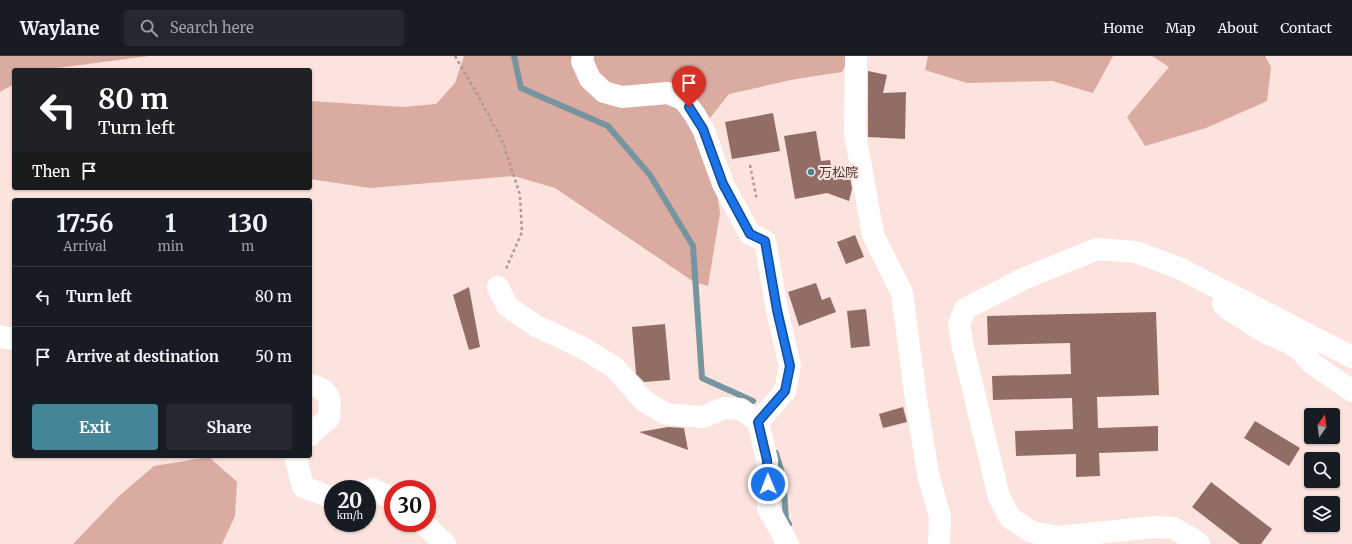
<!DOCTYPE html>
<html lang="en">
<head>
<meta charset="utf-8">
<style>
	body { margin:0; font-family:Merriweather,"Noto Sans JP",serif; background:#242831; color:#f1f3f6; height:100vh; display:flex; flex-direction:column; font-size:15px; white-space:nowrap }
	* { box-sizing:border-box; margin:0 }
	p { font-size:13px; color:#9ea1a6 }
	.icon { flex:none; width:22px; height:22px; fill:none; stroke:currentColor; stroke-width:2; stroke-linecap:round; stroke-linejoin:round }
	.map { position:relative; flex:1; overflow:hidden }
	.side { position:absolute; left:12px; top:142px; width:300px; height:260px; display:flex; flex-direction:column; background:#171b24; border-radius:4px; box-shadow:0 1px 3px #0004 }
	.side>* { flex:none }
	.hud { position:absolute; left:12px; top:12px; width:300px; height:122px; border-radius:4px; box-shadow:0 1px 3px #0004; background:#202124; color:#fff; overflow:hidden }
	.needle { width:26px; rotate:14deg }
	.tools { position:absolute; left:1304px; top:352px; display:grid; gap:8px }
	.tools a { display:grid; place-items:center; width:36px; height:36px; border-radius:4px; background:#171b24; box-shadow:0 1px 3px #0004; font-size:20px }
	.speed { position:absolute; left:324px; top:424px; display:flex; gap:8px; font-size:20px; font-weight:700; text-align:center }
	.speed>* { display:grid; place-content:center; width:52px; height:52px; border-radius:50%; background:#171b24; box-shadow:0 1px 3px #0004; line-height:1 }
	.speed small { font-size:10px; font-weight:400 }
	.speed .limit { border:6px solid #d22; background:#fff; color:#111 }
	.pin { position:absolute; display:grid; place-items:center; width:34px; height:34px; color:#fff; margin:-41px -17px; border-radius:50% 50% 50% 0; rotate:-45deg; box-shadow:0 0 4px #0007 }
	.pin .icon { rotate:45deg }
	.me { position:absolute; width:44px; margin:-22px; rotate:359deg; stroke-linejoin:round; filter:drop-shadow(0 0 3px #0008) }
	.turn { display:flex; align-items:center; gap:14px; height:84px; padding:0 20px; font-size:18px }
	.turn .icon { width:52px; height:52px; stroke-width:2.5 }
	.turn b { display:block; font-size:28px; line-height:34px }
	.then { display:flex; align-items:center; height:38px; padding:0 20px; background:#0003; gap:8px; font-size:15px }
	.eta { display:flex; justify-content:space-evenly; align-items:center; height:68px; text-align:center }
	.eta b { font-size:24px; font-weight:700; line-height:28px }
	.action { display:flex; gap:8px; margin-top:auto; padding:8px 20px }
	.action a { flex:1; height:46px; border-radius:4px; background:#448598; color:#fff; font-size:16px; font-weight:700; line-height:46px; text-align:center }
	.action a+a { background:#242831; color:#f1f3f6 }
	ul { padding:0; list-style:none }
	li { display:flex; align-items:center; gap:12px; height:60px; padding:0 20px; border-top:1px solid #363941 }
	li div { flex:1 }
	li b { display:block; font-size:15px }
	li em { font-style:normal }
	header { display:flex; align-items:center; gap:24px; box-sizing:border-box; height:56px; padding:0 20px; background:#171b24; border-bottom:1px solid #363941 }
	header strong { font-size:19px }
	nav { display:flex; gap:22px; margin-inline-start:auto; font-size:14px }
	.search { width:280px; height:36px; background:#242831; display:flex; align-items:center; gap:10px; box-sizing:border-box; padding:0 14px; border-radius:4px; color:#9ea1a6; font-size:15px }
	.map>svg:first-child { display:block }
	.forest { fill:#daaba1 }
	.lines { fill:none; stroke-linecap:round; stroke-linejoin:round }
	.stream { stroke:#77959f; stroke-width:6 }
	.building { fill:#926d65 }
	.path { stroke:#ae9893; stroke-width:2.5; stroke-dasharray:3 3; stroke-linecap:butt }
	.minor { stroke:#fff; stroke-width:22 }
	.route-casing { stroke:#114b97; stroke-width:10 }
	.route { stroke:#1a73e8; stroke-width:7 }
	.poi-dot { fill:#448598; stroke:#fde3dd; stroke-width:1.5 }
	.labels { text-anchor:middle; stroke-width:4; stroke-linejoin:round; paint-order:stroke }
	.poi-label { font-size:13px; fill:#41312d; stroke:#fde3dd; text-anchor:start }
</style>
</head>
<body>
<header>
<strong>Waylane</strong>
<div class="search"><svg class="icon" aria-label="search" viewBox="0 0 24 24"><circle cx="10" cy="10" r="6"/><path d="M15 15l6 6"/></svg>Search here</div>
<nav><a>Home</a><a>Map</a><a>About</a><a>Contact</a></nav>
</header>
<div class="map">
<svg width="1352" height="488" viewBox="0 0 1352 488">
	<rect width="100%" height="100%" fill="#fde3dd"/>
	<path class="forest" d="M0,0H149L42,14H14V28L0,36Z
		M464,0H850L842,16L796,23L729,38L706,67L720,157L708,230L694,226L555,132L514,120L370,132L310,123V45L403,51L436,48L455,27Z
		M928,0H1113L1093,37L1052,25L967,27L925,14Z
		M1152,0H1265L1271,11L1267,45L1206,72L1145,90L1127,61L1169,11Z
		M209,401L237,426L235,460L222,488H73L119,440L154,410Z"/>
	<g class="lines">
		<path class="stream" d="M514,0L521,32L608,70L650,119L693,190L702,322L753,345
			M776,397L783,421L786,463L789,468"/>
	</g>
	<path class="building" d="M868,15L887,19L883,37L906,36L905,83L868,81Z
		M773,57L780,95L732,103L725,66Z
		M816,75L821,105L830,104L832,115L850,120L852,133L849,145L827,137L795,143L784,80Z
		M855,179L864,201L846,208L837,186Z
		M816,227L822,244L830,241L836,256L799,270L788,236Z
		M469,231L480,291L469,294L453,239Z
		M866,253L870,290L851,292L847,255Z
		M1156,256L1159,339L1097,341L1098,372L1158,370V395L1099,397L1100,420L1076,421V398L1016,400L1015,375L1073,373L1072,342L993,344L992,320L1071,318L1070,287L988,289L987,260Z
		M665,268L670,324L644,326L636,318L632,271Z
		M903,351L907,366L883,372L879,358Z
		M1255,365L1300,392L1289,410L1244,382Z
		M668,371L684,372L688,394L639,376Z
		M1211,426L1272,473L1261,488H1240L1192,451Z"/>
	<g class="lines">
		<path class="path" d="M455,0L480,43L503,87L520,139L522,176L506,213
			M750,109L757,144"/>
		<path class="minor" d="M583,0L582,5L590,23L604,36L622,41L668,37L684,44L695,59L703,73L723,128L750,178L765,185L777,254L790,310L785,335L758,366
			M856,0L855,77L873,179L902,237L916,343L928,418L940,461L939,488
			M498,231L507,250L536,270L581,291L614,311L644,345L666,358L703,361L725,352L741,353L758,366L767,404L768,452L788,488
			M1223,248L1228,253L1266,277L1290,287L1299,293L1313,308L1352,335
			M0,280L6,282H14
			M310,329C331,333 331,344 329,362L311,377L310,379
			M298,400L296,404L303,431L333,442
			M367,435L373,433L393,443
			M423,467L445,488
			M1199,488L1193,483L1173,472L1155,471L1057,481L1032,476L1010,462L999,441L962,287L959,268L965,253L1023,223L1097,193L1136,196L1181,213L1352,301"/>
	</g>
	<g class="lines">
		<g class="route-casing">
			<path id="route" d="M689,51L703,73L723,128L750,178L765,185L777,254L790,310L785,335L758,366L767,404L768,428"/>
		</g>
		<use href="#route" class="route"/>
	</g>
	<circle class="poi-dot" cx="811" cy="116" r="4"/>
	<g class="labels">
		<g class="poi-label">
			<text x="819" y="121">万松院</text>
		</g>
	</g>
</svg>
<div class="tools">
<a><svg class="needle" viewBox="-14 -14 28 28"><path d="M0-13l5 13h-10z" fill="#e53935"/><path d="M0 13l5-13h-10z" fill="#9ea1a6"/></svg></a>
<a><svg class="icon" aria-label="search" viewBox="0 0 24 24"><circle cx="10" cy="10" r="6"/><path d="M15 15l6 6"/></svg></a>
<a><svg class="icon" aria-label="layers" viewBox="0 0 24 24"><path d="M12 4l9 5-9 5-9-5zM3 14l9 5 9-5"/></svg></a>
</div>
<div class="speed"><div>20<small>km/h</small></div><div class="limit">30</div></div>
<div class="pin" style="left:689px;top:51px;background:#d93025"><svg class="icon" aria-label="arrive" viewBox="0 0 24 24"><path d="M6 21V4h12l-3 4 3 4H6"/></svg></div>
<svg class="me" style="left:768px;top:428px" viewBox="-20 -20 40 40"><circle r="17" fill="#1a73e8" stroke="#fff" stroke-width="3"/><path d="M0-11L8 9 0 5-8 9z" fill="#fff"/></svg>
<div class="hud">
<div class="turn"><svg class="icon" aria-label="left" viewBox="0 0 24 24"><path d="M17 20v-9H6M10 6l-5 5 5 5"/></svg><div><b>80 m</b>Turn left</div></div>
<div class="then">Then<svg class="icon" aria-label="arrive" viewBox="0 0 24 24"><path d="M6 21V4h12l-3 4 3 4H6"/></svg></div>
</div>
<section class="side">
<div class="eta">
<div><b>17:56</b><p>Arrival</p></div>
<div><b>1</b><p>min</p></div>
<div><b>130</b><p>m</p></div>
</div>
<ul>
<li><svg class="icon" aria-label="left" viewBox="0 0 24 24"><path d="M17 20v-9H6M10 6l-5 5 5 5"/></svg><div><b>Turn left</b></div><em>80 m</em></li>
<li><svg class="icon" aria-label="arrive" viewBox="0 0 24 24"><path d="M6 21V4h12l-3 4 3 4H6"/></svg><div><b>Arrive at destination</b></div><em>50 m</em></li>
</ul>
<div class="action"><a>Exit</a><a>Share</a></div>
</section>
</div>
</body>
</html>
